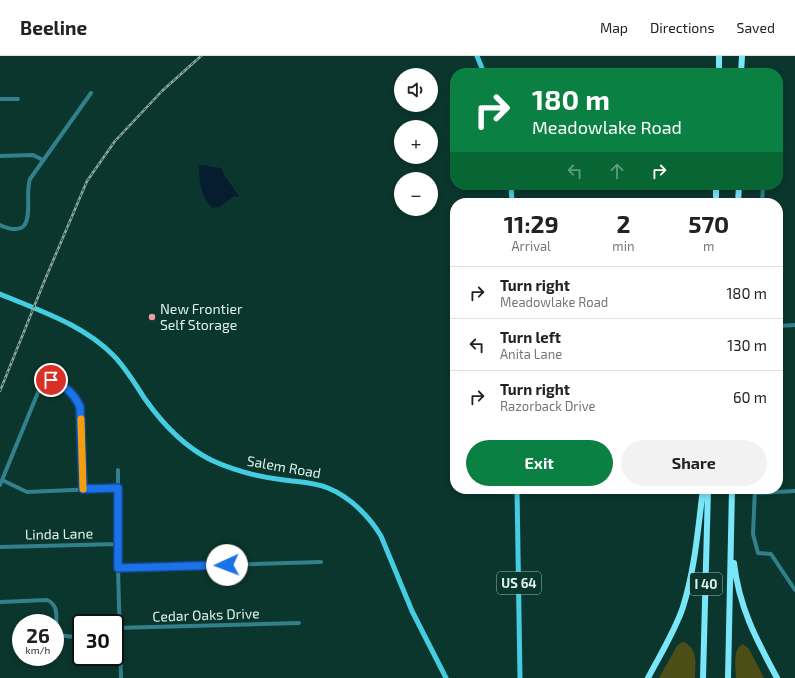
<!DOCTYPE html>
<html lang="en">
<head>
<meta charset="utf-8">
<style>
	body { margin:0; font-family:"Exo 2",sans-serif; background:#f2f2f2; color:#222; height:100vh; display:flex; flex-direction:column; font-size:15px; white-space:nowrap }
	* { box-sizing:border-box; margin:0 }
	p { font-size:13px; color:#767676 }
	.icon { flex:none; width:22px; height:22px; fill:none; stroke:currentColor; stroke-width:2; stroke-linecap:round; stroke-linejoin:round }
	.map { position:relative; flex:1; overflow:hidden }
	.sheet { position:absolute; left:450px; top:142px; width:333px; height:296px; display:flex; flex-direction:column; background:#fff; border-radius:16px; box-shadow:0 2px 6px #0003 }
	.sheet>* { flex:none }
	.banner { position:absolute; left:450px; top:12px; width:333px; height:122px; border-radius:16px; box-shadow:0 2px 6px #0003; background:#0b8043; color:#fff; overflow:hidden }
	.fabs { position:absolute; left:394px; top:12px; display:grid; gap:8px }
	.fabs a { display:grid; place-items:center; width:44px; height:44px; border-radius:50%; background:#fff; box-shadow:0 2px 6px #0003; font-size:20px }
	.speed { position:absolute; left:12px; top:558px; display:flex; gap:8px; font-size:20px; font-weight:700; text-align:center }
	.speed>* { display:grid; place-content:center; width:52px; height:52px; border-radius:50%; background:#fff; box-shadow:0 2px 6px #0003; line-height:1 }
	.speed small { font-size:10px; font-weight:400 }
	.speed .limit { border:2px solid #111; border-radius:6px; background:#fff; color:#111 }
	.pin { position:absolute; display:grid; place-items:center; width:34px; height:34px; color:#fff; margin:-17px; border:2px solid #fff; border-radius:50%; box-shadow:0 1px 4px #0007 }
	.me { position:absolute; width:44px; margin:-22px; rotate:268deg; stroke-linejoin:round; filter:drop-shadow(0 0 3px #0008) }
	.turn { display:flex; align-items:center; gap:14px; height:84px; padding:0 16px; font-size:18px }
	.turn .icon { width:52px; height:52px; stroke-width:2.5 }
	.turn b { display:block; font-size:28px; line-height:34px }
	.lanes { display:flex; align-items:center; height:38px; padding:0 16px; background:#0003; justify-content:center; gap:20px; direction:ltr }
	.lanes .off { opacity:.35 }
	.eta { display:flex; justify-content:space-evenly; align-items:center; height:68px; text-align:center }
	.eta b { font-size:24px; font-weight:700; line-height:28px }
	.cta { display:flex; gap:8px; margin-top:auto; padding:8px 16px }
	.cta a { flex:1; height:46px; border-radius:24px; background:#0b8043; color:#fff; font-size:16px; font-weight:700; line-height:46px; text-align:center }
	.cta a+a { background:#f2f2f2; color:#222 }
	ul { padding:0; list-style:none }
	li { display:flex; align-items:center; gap:12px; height:52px; padding:0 16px; border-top:1px solid #e0e0e0 }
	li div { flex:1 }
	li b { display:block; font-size:15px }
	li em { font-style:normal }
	header { display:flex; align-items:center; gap:24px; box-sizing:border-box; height:56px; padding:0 20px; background:#fff; border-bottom:1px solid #e0e0e0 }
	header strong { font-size:19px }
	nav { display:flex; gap:22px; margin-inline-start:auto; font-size:14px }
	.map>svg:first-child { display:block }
	.green { fill:#4d4d17 }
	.water { fill:#051d2f }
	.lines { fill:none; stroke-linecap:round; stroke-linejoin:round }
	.minor { stroke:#31808c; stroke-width:4 }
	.major { stroke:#44cde1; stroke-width:5 }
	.highway { stroke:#79e7f9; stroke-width:6 }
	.rail-casing { stroke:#8ba9a2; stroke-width:2.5 }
	.rail { stroke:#0b362d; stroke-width:1; stroke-dasharray:3; stroke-linecap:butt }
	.route-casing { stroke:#114b97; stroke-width:10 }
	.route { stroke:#1a73e8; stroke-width:7 }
	.slow { stroke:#f59e0b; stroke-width:7 }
	.poi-dot { fill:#f39aa7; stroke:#0b362d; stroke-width:1.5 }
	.labels { text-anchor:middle; stroke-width:4; stroke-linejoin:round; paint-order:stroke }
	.shield { fill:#0b362d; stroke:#9db9b2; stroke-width:1 }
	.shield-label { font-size:13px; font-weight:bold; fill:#dbf1eb }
	.poi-label { font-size:14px; fill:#dbf1eb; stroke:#0b362d; text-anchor:start }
	.street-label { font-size:14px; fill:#dbf1eb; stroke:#0b362d }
</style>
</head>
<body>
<header>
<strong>Beeline</strong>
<nav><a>Map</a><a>Directions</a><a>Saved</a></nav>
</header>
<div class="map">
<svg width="795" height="622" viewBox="0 0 795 622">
	<rect width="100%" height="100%" fill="#0b362d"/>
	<path class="green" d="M684,586C699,594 695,608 695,622H659L677,590L680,587Z
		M743,588L749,593L764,622H736C736,612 732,592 743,588Z"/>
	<path class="water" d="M202,109C209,111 215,110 222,113L224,119L239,140L238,141L234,140L220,151L213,152C201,143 199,124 199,110Z"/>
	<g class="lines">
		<path class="minor" d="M0,43H18
			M0,100L33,99L43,104
			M762,147L763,129
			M0,169C41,187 23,141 30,123L91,37
			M778,270L795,269
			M118,414V512L121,622
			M2,424L27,436L118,432
			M0,429L41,329C53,313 75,339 80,351L83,433
			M755,433L753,478L758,497L771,498L795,534
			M755,437L795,435
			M0,491L118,488
			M118,512L321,506
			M0,546L47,544C66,552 47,577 65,580C70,581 76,580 81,580
			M115,572L299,567"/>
		<path class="major" d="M477,0L484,17
			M511,129L512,147
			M0,238C40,255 82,268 113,299C126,312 135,328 145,343C162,367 185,391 211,404C235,415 258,421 284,424C299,426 314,426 328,432C350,441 369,460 381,480L412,555L446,622
			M517,433L520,622"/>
		<path class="highway" d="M719,17V0
			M741,17L742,0
			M716,147V129
			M738,147L739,129
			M734,507C739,551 756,583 777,622
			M648,622C660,599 675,575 683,551C695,513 698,472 703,433
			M703,622L708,433
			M728,622L732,433"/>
		<g class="rail-casing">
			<path id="rail" d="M0,335L44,226L87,125L115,85L162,35L201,0"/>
		</g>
		<use href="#rail" class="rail"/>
	</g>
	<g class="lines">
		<g class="route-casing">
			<path id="route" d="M51,324C65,330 74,337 80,351L83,433L118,432V512L227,509"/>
		</g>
		<use href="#route" class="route"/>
		<path class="slow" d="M81,363L83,433"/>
	</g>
	<circle class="poi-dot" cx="152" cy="261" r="4"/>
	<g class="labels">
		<g class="shield">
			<rect x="497" y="516" width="44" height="22" rx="3"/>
			<rect x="690" y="517" width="32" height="22" rx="3"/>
		</g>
		<g class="shield-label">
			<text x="519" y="532">US 64</text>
			<text x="706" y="533">I 40</text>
		</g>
		<g class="poi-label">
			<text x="160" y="258">New Frontier<tspan x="160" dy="16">Self Storage</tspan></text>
		</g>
		<g class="street-label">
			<text transform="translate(284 411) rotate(10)" y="5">Salem Road</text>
			<text transform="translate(59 478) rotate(-1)" y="5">Linda Lane</text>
			<text transform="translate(206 559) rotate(-2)" y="5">Cedar Oaks Drive</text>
		</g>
	</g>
</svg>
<div class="fabs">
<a><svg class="icon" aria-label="sound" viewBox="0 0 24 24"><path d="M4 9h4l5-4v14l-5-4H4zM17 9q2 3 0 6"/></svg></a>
<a>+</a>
<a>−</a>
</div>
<div class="speed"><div>26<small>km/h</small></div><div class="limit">30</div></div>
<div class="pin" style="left:51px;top:324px;background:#d93025"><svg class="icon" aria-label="arrive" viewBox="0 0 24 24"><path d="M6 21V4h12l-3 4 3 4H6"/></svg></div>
<svg class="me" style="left:227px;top:509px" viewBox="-20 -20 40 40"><circle r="19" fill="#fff"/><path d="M0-13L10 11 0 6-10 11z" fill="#1a73e8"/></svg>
<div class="banner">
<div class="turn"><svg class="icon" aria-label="right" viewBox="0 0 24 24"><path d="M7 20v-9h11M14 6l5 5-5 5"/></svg><div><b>180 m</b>Meadowlake Road</div></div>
<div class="lanes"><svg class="icon off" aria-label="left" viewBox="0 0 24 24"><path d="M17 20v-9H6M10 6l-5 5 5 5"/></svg><svg class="icon off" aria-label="ahead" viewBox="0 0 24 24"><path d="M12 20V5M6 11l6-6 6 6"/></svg><svg class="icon" aria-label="right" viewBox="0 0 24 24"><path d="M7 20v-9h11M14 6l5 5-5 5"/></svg></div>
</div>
<section class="sheet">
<div class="eta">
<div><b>11:29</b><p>Arrival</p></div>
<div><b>2</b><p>min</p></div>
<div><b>570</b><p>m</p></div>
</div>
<ul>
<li><svg class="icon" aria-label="right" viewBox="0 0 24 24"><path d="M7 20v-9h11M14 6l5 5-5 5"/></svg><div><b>Turn right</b><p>Meadowlake Road</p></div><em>180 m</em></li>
<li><svg class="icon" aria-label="left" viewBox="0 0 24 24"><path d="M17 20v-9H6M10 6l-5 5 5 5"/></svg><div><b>Turn left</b><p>Anita Lane</p></div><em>130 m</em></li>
<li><svg class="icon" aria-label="right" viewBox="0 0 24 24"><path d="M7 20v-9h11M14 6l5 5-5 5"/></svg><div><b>Turn right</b><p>Razorback Drive</p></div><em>60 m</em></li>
</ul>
<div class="cta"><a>Exit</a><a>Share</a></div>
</section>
</div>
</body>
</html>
